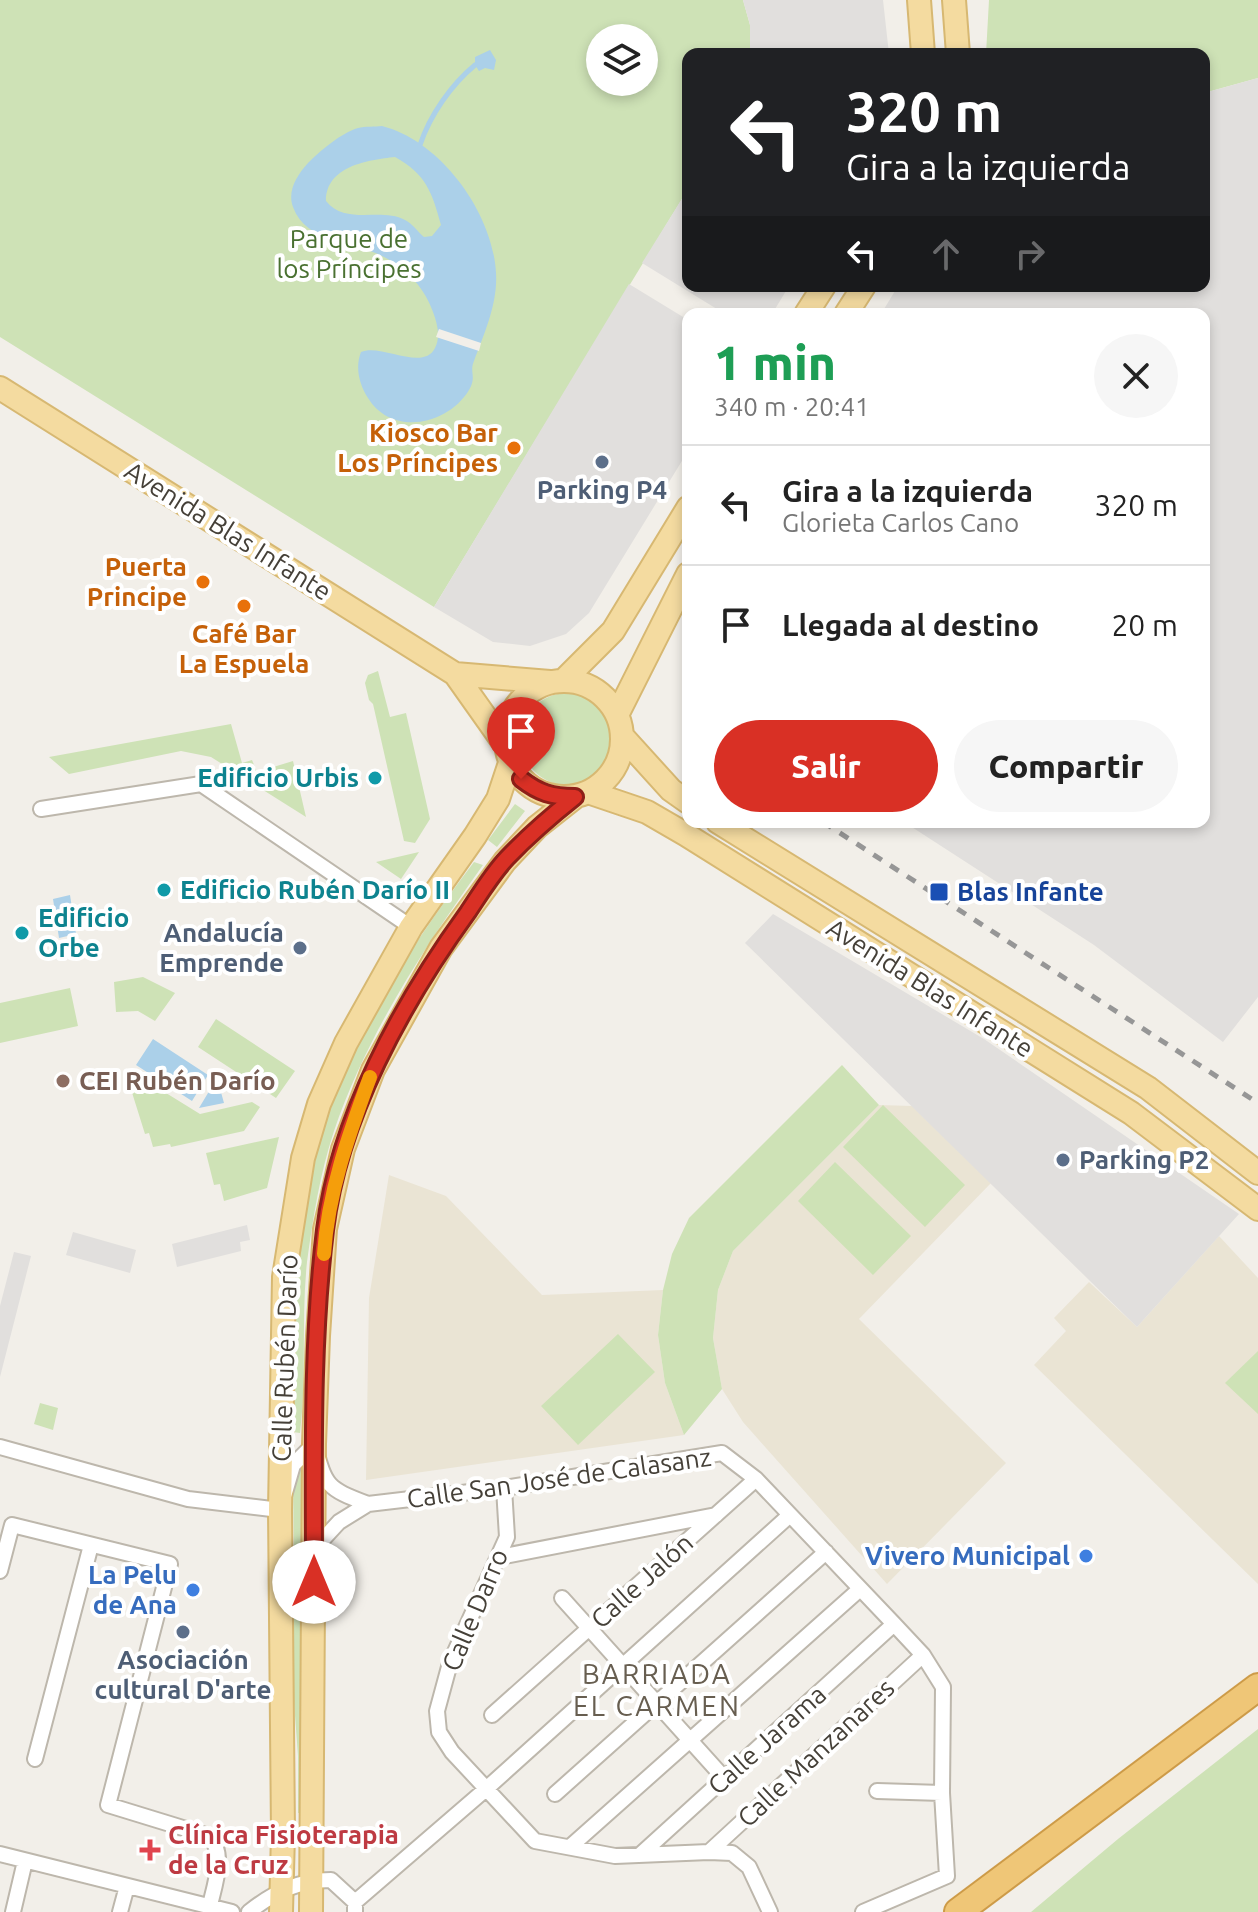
<!DOCTYPE html>
<html lang="es">
<head>
<meta charset="utf-8">
<style>
	body { margin:0; font-family:Ubuntu,sans-serif; background:#f6f6f6; color:#222; height:100vh; display:flex; flex-direction:column; font-size:30px; white-space:nowrap }
	* { box-sizing:border-box; margin:0 }
	p { font-size:26px; color:#767676 }
	.icon { flex:none; width:44px; height:44px; fill:none; stroke:currentColor; stroke-width:2; stroke-linecap:round; stroke-linejoin:round }
	.map { position:relative; flex:1; overflow:hidden }
	.drawer { position:absolute; left:682px; top:308px; width:528px; height:520px; display:flex; flex-direction:column; background:#fff; border-radius:16px; box-shadow:0 4px 12px #0003 }
	.drawer>* { flex:none }
	.guide { position:absolute; left:682px; top:48px; width:528px; height:244px; border-radius:16px; box-shadow:0 4px 12px #0003; background:#202124; color:#fff; overflow:hidden }
	.tools { position:absolute; left:586px; top:24px; display:grid; gap:16px }
	.tools a { display:grid; place-items:center; width:72px; height:72px; border-radius:50%; background:#fff; box-shadow:0 4px 12px #0003; font-size:40px }
	.pin { position:absolute; display:grid; place-items:center; width:68px; height:68px; color:#fff; margin:-82px -34px; border-radius:50% 50% 50% 0; rotate:-45deg; box-shadow:0 0 8px #0007 }
	.pin .icon { rotate:45deg }
	.me { position:absolute; width:88px; margin:-44px; rotate:0deg; stroke-linejoin:round; filter:drop-shadow(0 0 6px #0008) }
	.turn { display:flex; align-items:center; gap:28px; height:168px; padding:0 32px; font-size:36px }
	.turn .icon { width:104px; height:104px; stroke-width:2.5 }
	.turn b { display:block; font-size:56px; line-height:68px }
	.lanes { display:flex; align-items:center; height:76px; padding:0 32px; background:#0003; justify-content:center; gap:40px; direction:ltr }
	.lanes .off { opacity:.35 }
	.round { display:grid; place-items:center; flex:none; width:84px; height:84px; border-radius:42px; background:#f6f6f6 }
	.head { display:flex; align-items:center; justify-content:space-between; height:136px; padding:0 32px }
	h1 { font-size:48px; font-weight:800; line-height:60px; color:#1e9e55 }
	.primary-button { display:flex; gap:16px; margin-top:auto; padding:16px 32px }
	.primary-button a { flex:1; height:92px; border-radius:48px; background:#d93025; color:#fff; font-size:32px; font-weight:800; line-height:92px; text-align:center }
	.primary-button a+a { background:#f6f6f6; color:#222 }
	ul { padding:0; list-style:none }
	li { display:flex; align-items:center; gap:24px; height:120px; padding:0 32px; border-top:2px solid #e0e0e0 }
	li div { flex:1 }
	li b { display:block; font-size:30px }
	li em { font-style:normal }
	.map>svg:first-child { display:block }
	.education { fill:#eae4d4 }
	.green { fill:#cee2b6; fill-rule:evenodd }
	.parking { fill:#e1dfdd }
	.water { fill:#abd0e9; fill-rule:evenodd }
	.pier { fill:#f2efe9 }
	.lines { fill:none; stroke-linecap:round; stroke-linejoin:round }
	.stream { stroke:#abd0e9; stroke-width:5 }
	.street-casing { stroke:#bdb7ac; stroke-width:18 }
	.primary-casing { stroke:#d7b872; stroke-width:26 }
	.highway-casing { stroke:#cd9b48; stroke-width:30 }
	.street { stroke:#fff; stroke-width:14 }
	.primary { stroke:#f4dba0; stroke-width:22 }
	.highway { stroke:#efc677; stroke-width:26 }
	.rail { stroke:#969696; stroke-width:5; stroke-dasharray:10 10; stroke-linecap:butt }
	.route-casing { stroke:#8d1f18; stroke-width:20 }
	.route { stroke:#d93025; stroke-width:14 }
	.slow { stroke:#f59e0b; stroke-width:14 }
	.food-dot { fill:#e8710a; stroke:#fff; stroke-width:3 }
	.service-dot { fill:#5c6f8a; stroke:#fff; stroke-width:3 }
	.culture-dot { fill:#0f9aa8; stroke:#fff; stroke-width:3 }
	.transit-dot { fill:#1a4fb4; stroke:#fff; stroke-width:3 }
	.education-dot { fill:#8d6e63; stroke:#fff; stroke-width:3 }
	.shop-dot { fill:#3f7fe0; stroke:#fff; stroke-width:3 }
	.health-dot { fill:#e0444e; stroke:#fff; stroke-width:3 }
	.labels { text-anchor:middle; stroke-width:8; stroke-linejoin:round; paint-order:stroke }
	.park-label { font-size:26px; fill:#4a7131; stroke:#fff }
	.food-label { font-size:26px; font-weight:bold; fill:#c56008; stroke:#fff; text-anchor:end }
	.service-label { font-size:26px; font-weight:bold; fill:#4e5e75; stroke:#fff }
	.street-label { font-size:26px; fill:#454038; stroke:#fff }
	.culture-label { font-size:26px; font-weight:bold; fill:#0d838f; stroke:#fff; text-anchor:start }
	.transit-label { font-size:26px; font-weight:bold; fill:#164399; stroke:#fff; text-anchor:start }
	.education-label { font-size:26px; font-weight:bold; fill:#785e54; stroke:#fff; text-anchor:start }
	.shop-label { font-size:26px; font-weight:bold; fill:#366cbe; stroke:#fff; text-anchor:end }
	.health-label { font-size:26px; font-weight:bold; fill:#be3a42; stroke:#fff; text-anchor:start }
	.neighbourhood-label { font-size:28px; letter-spacing:2px; fill:#675e50; stroke:#fff }
</style>
</head>
<body>
<div class="map">
<svg width="1258" height="1912" viewBox="0 0 1258 1912">
	<rect width="100%" height="100%" fill="#f2efe9"/>
	<path class="education" d="M879,1105L912,1106L991,1183L859,1319L1006,1463L887,1584L743,1422L722,1389L713,1338L718,1290L733,1251Z
		M389,1175L446,1196L542,1295L663,1290L658,1335L665,1383L684,1435L366,1480L369,1298Z
		M1219,1236L1258,1278V1584L1034,1365L1066,1331L1054,1318L1089,1282L1137,1327Z"/>
	<path class="green" d="M0,0H743L750,25V54H688V189L434,607L0,337ZM600,38H644V82H600Z
		M989,0H1258V78L1204,93V54H986Z
		M378,671L390,717L406,713L430,819L415,843L404,841L373,704L369,700L365,683L368,675Z
		M521 739a46 46 0 1 1 92 0a46 46 0 1 1-92 0Z
		M231,724L242,763L252,760L257,772L293,761L306,817L211,757L181,751L69,774L49,757Z
		M515,804L525,811L497,847L488,840Z
		M419,852L401,879L376,862Z
		M474,862L483,865C424,948 367,1034 334,1131C320,1173 313,1218 307,1262C301,1319 307,1376 300,1433L293,1432C296,1363 292,1294 301,1226C319,1090 393,968 474,862Z
		M143,977L175,993L155,1021L138,1011L116,1012L114,982Z
		M70,988L78,1026L0,1043V1003Z
		M216,1019L295,1071L276,1098L198,1047Z
		M842,1065L879,1105L733,1251L718,1290L713,1338L722,1389L684,1435L665,1383L658,1335L663,1290L672,1254L689,1218Z
		M145,1080L200,1114L252,1102L260,1107L244,1131L171,1147L170,1144L153,1147L149,1133L145,1134L129,1083Z
		M883,1105L965,1185L925,1227L843,1147Z
		M279,1137L267,1188L224,1201L220,1184L214,1185L206,1153Z
		M835,1162L911,1236L873,1275L798,1201Z
		M618,1334L655,1372L578,1445L541,1406Z
		M1258,1351V1414L1225,1383Z
		M40,1403L58,1408L53,1430L34,1424Z
		M306,1460L304,1549L294,1561L293,1477Z
		M304,1570L301,1702L303,1813H298V1756L294,1702L292,1597Z
		M1258,1729V1912H1031L1118,1839Z"/>
	<path class="parking" d="M743,0H883L889,54H750V25Z
		M1258,78V997L1223,1042L1094,945L904,822H1204V314H881L898,286H1204V93Z
		M688,189V286H789L772,314H725L642,263Z
		M629,284L688,320V451L589,613L566,634L530,646L493,642L434,607Z
		M773,914L984,1039L1239,1214L1137,1327L745,943Z
		M247,1225L250,1240L240,1242L241,1251L177,1267L172,1244Z
		M73,1232L136,1250L130,1273L66,1255Z
		M14,1252L31,1256L0,1377V1306Z"/>
	<path class="water" d="M490,50L496,60L494,70L485,68L479,71L475,65V57Z
		M382,126C441,141 493,213 496,273C498,303 484,334 474,361C469,372 477,377 469,390C448,425 392,437 368,398C359,384 355,367 361,352C381,343 423,372 435,348C441,336 437,323 433,312C425,289 408,270 386,258C355,240 307,245 293,207C287,191 297,175 308,163C320,151 341,133 358,128C365,126 375,127 382,126ZM395,157C426,174 432,192 441,225L432,236L424,237C418,232 412,223 405,220C381,207 346,226 326,201C326,166 368,160 395,157Z
		M70,895L76,934L59,938L53,899Z
		M153,1039L208,1075L192,1101L136,1065Z
		M217,1078L224,1103L199,1108Z"/>
	<path class="pier" d="M439,329L481,343L479,351L436,337Z"/>
	<g class="lines">
		<path class="stream" d="M420,145C430,115 451,85 475,65"/>
		<g class="street-casing">
			<path id="street" d="M41,809L201,784L411,927
				M0,1447L188,1499L280,1510L293,1465L314,1444C326,1487 326,1488 368,1504
				M504,1488L507,1537L450,1663L437,1711L439,1732L452,1752L535,1841L615,1856L709,1852L732,1853L749,1867L770,1912
				M499,1557L716,1515
				M0,1571L12,1525L170,1564L108,1805L209,1836C226,1853 215,1884 210,1905
				M279,1587L339,1522L368,1504L504,1488L722,1453L756,1479L894,1624L923,1655L943,1687L942,1793L947,1876L863,1912
				M562,1598L724,1778
				M492,1715L756,1479
				M35,1759L91,1545
				M877,1791L942,1793
				M555,1794L826,1552
				M571,1846L860,1589
				M709,1852L923,1655
				M0,1854L232,1912
				M640,1855L894,1624
				M13,1912L25,1861
				M120,1912L127,1886
				M249,1912C274,1892 299,1880 331,1880L355,1902
				M355,1912V1902L486,1789L790,1515"/>
		</g>
		<g class="primary-casing">
			<path id="primary" d="M919,0L923,54
				M954,0L958,54
				M806,314L824,286
				M846,314L864,286
				M0,388L455,674L506,746
				M455,674L550,682
				M564,680L613,631L688,508
				M506 739a58 58 0 1 1 116 0a58 58 0 1 1-116 0Z
				M617,715L688,574
				M622,736L671,790L688,802
				M588,792L647,812L685,834L1131,1113L1258,1209
				M718,822L1148,1088L1258,1173
				M281,1912L283,1834L280,1510L284,1277L303,1158L319,1104L346,1043L411,927L475,836L498,799L510,763
				M311,1912L314,1444L318,1336L325,1229L343,1149L373,1070L441,948L505,861L537,827L575,797"/>
		</g>
		<g class="highway-casing">
			<path id="highway" d="M958,1912L1258,1687"/>
		</g>
		<use href="#street" class="street"/>
		<use href="#primary" class="primary"/>
		<use href="#highway" class="highway"/>
		<path class="rail" d="M823,822L1258,1103"/>
	</g>
	<g class="lines">
		<g class="route-casing">
			<path id="route" d="M314,1582C314,1465 311,1346 325,1230C339,1117 402,1003 468,912C480,894 492,874 507,858C528,836 551,816 575,797C552,797 539,793 521,779"/>
		</g>
		<use href="#route" class="route"/>
		<path class="slow" d="M324,1254C328,1192 349,1134 370,1077"/>
	</g>
	<g class="food-dot">
		<circle cx="514" cy="448" r="8"/>
		<circle cx="203" cy="582" r="8"/>
		<circle cx="244" cy="606" r="8"/>
	</g>
	<g class="service-dot">
		<circle cx="602" cy="462" r="8"/>
		<circle cx="300" cy="948" r="8"/>
		<circle cx="1063" cy="1160" r="8"/>
		<circle cx="183" cy="1632" r="8"/>
	</g>
	<g class="culture-dot">
		<circle cx="375" cy="778" r="8"/>
		<circle cx="164" cy="890" r="8"/>
		<circle cx="22" cy="933" r="8"/>
	</g>
	<rect class="transit-dot" x="929" y="882" width="20" height="20" rx="4"/>
	<circle class="education-dot" cx="63" cy="1081" r="8"/>
	<g class="shop-dot">
		<circle cx="1086" cy="1556" r="8"/>
		<circle cx="193" cy="1590" r="8"/>
	</g>
	<path class="health-dot" d="M146 1838h8v8h8v8h-8v8h-8v-8h-8v-8h8z"/>
	<g class="labels">
		<g class="park-label">
			<text x="349" y="248">Parque de<tspan x="349" dy="30">los Príncipes</tspan></text>
		</g>
		<g class="food-label">
			<text x="498" y="442">Kiosco Bar<tspan x="498" dy="30">Los Príncipes</tspan></text>
			<text x="187" y="576">Puerta<tspan x="187" dy="30">Principe</tspan></text>
			<text x="244" y="643" text-anchor="middle">Café Bar<tspan x="244" dy="30">La Espuela</tspan></text>
		</g>
		<g class="service-label">
			<text x="602" y="499">Parking P4</text>
			<text x="284" y="942" text-anchor="end">Andalucía<tspan x="284" dy="30">Emprende</tspan></text>
			<text x="1079" y="1169" text-anchor="start">Parking P2</text>
			<text x="183" y="1669">Asociación<tspan x="183" dy="30">cultural D'arte</tspan></text>
		</g>
		<g class="street-label">
			<text transform="translate(228 531) rotate(32)" y="9">Avenida Blas Infante</text>
			<text transform="translate(930 988) rotate(32)" y="9">Avenida Blas Infante</text>
			<text transform="translate(285 1358) rotate(-88)" y="9">Calle Rubén Darío</text>
			<text transform="translate(559 1478) rotate(-8)" y="9">Calle San José de Calasanz</text>
			<text transform="translate(642 1581) rotate(-42)" y="9">Calle Jalón</text>
			<text transform="translate(475 1610) rotate(-67)" y="9">Calle Darro</text>
			<text transform="translate(767 1740) rotate(-42)" y="9">Calle Jarama</text>
			<text transform="translate(816 1753) rotate(-43)" y="9">Calle Manzanares</text>
		</g>
		<g class="culture-label">
			<text x="359" y="787" text-anchor="end">Edificio Urbis</text>
			<text x="180" y="899">Edificio Rubén Darío II</text>
			<text x="38" y="927">Edificio<tspan x="38" dy="30">Orbe</tspan></text>
		</g>
		<g class="transit-label">
			<text x="957" y="901">Blas Infante</text>
		</g>
		<g class="education-label">
			<text x="79" y="1090">CEI Rubén Darío</text>
		</g>
		<g class="shop-label">
			<text x="1070" y="1565">Vivero Municipal</text>
			<text x="177" y="1584">La Pelu<tspan x="177" dy="30">de Ana</tspan></text>
		</g>
		<g class="health-label">
			<text x="168" y="1844">Clínica Fisioterapia<tspan x="168" dy="30">de la Cruz</tspan></text>
		</g>
		<g class="neighbourhood-label">
			<text x="657" y="1684">BARRIADA<tspan x="657" dy="32">EL CARMEN</tspan></text>
		</g>
	</g>
</svg>
<div class="tools">
<a><svg class="icon" aria-label="layers" viewBox="0 0 24 24"><path d="M12 4l9 5-9 5-9-5zM3 14l9 5 9-5"/></svg></a>
</div>
<div class="pin" style="left:521px;top:779px;background:#d93025"><svg class="icon" aria-label="arrive" viewBox="0 0 24 24"><path d="M6 21V4h12l-3 4 3 4H6"/></svg></div>
<svg class="me" style="left:314px;top:1582px" viewBox="-20 -20 40 40"><circle r="19" fill="#fff"/><path d="M0-13L10 11 0 6-10 11z" fill="#d93025"/></svg>
<div class="guide">
<div class="turn"><svg class="icon" aria-label="left" viewBox="0 0 24 24"><path d="M17 20v-9H6M10 6l-5 5 5 5"/></svg><div><b>320 m</b>Gira a la izquierda</div></div>
<div class="lanes"><svg class="icon" aria-label="left" viewBox="0 0 24 24"><path d="M17 20v-9H6M10 6l-5 5 5 5"/></svg><svg class="icon off" aria-label="ahead" viewBox="0 0 24 24"><path d="M12 20V5M6 11l6-6 6 6"/></svg><svg class="icon off" aria-label="right" viewBox="0 0 24 24"><path d="M7 20v-9h11M14 6l5 5-5 5"/></svg></div>
</div>
<section class="drawer">
<div class="head"><div><h1>1 min</h1><p>340 m · 20:41</p></div><a class="round"><svg class="icon" aria-label="close" viewBox="0 0 24 24"><path d="M6 6l12 12M18 6L6 18"/></svg></a></div>
<ul>
<li><svg class="icon" aria-label="left" viewBox="0 0 24 24"><path d="M17 20v-9H6M10 6l-5 5 5 5"/></svg><div><b>Gira a la izquierda</b><p>Glorieta Carlos Cano</p></div><em>320 m</em></li>
<li><svg class="icon" aria-label="arrive" viewBox="0 0 24 24"><path d="M6 21V4h12l-3 4 3 4H6"/></svg><div><b>Llegada al destino</b></div><em>20 m</em></li>
</ul>
<div class="primary-button"><a>Salir</a><a>Compartir</a></div>
</section>
</div>
</body>
</html>
